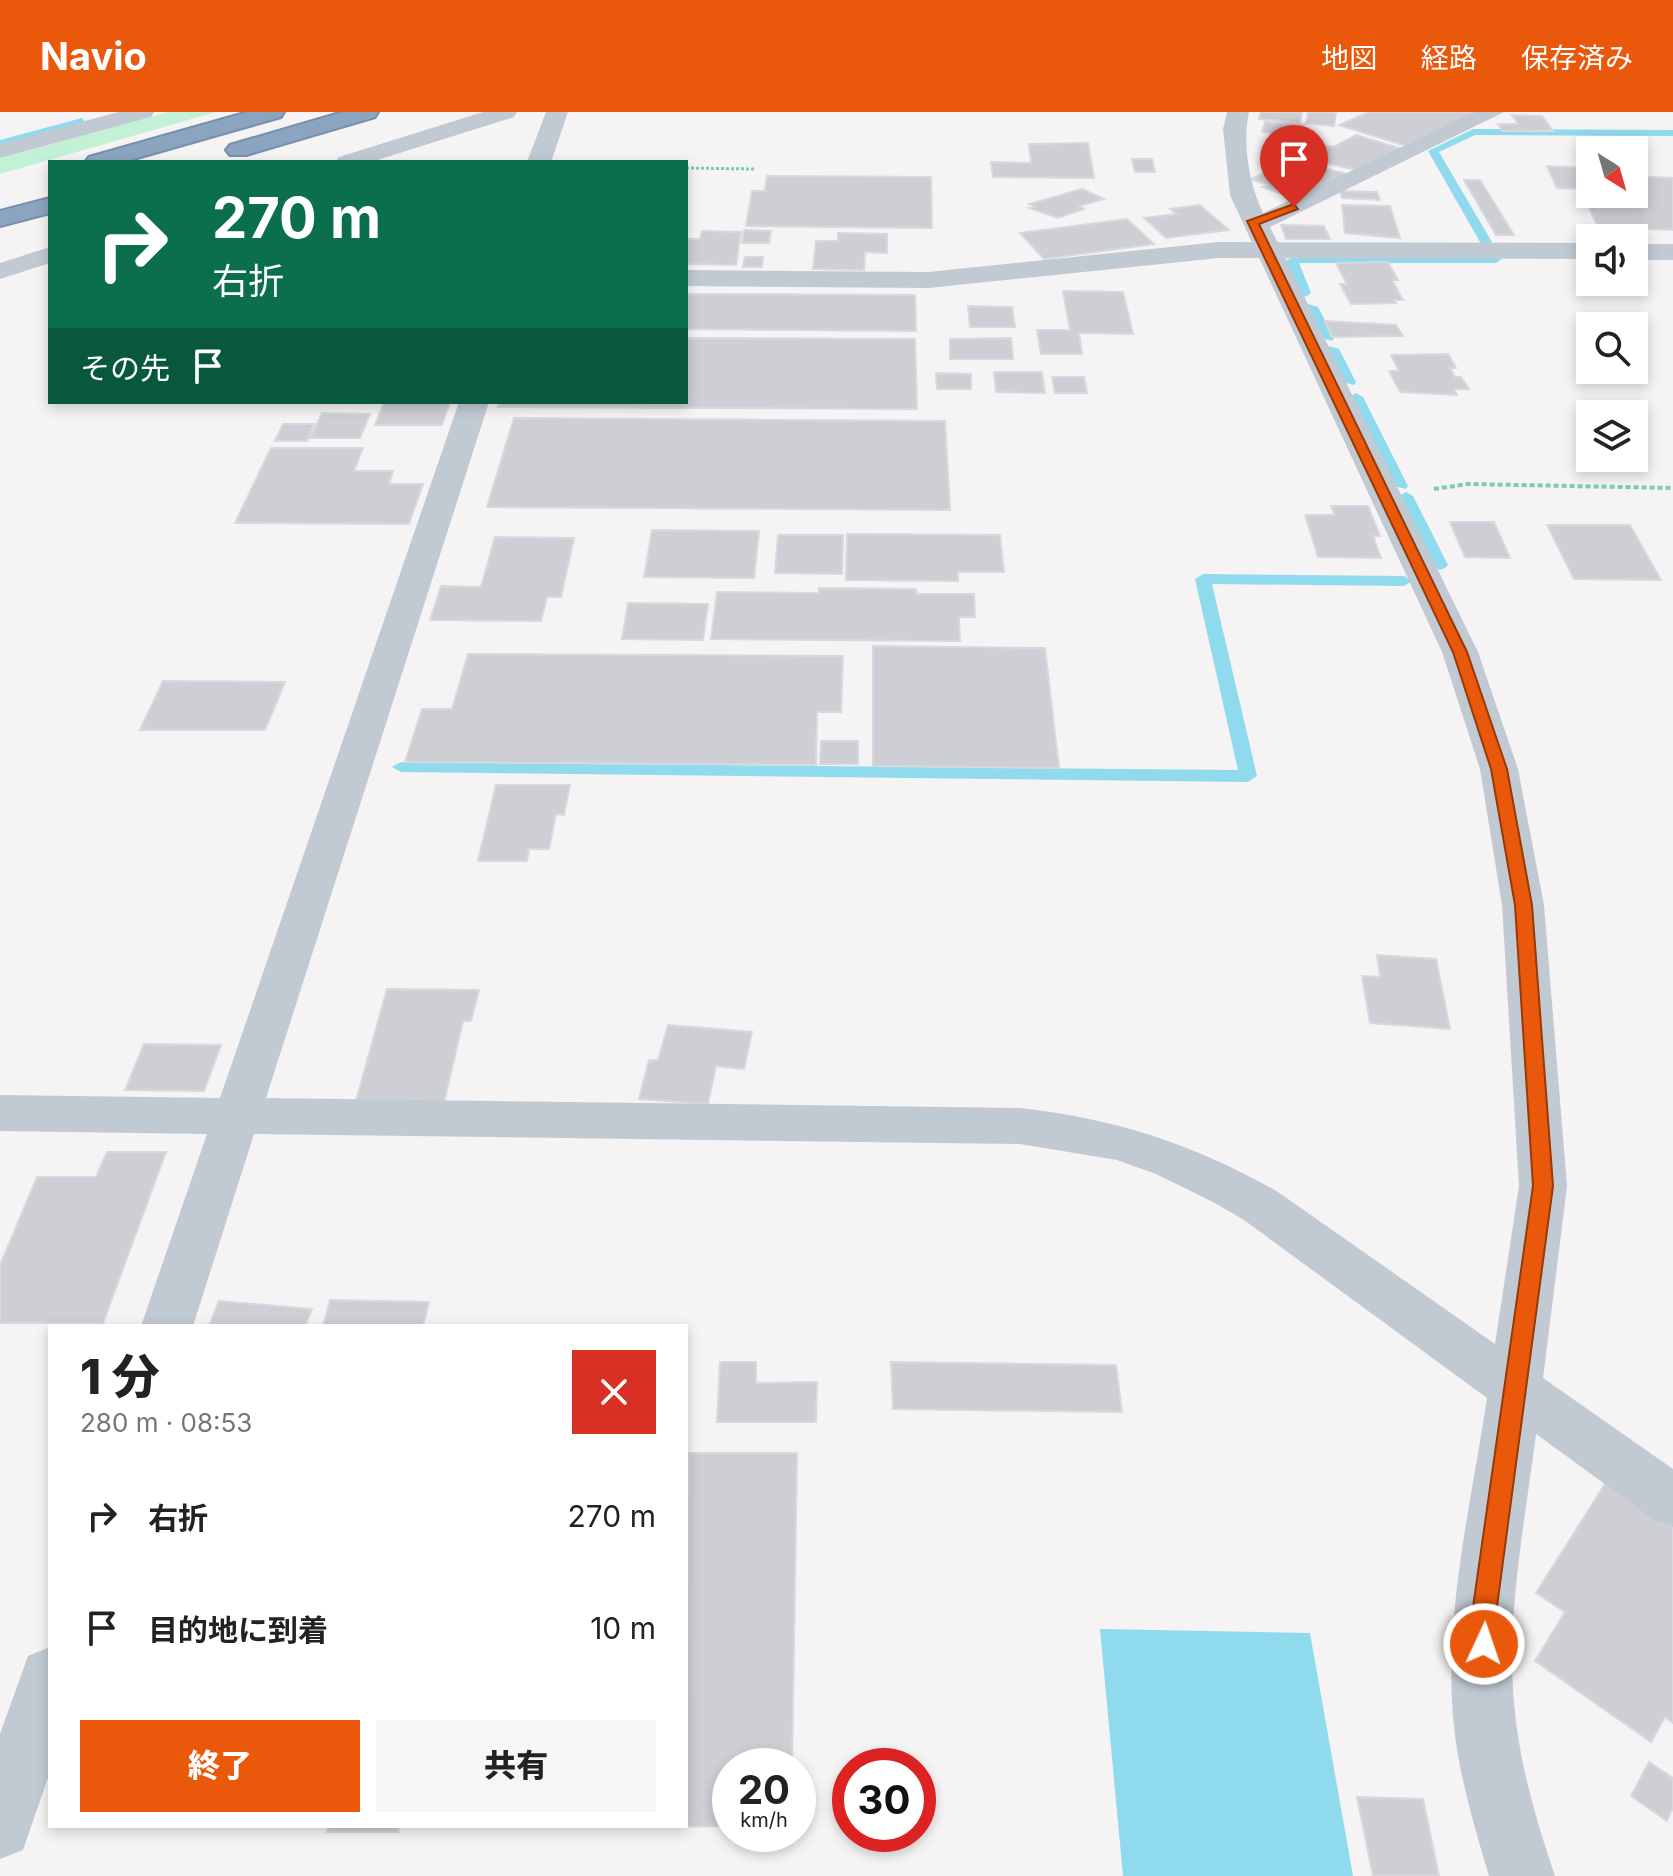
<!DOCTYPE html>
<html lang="ja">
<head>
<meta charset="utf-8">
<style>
	body { margin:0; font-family:Inter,"Noto Sans JP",sans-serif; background:#f6f6f6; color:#222; height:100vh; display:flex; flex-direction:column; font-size:30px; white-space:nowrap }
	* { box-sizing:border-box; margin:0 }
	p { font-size:26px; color:#767676 }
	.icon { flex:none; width:44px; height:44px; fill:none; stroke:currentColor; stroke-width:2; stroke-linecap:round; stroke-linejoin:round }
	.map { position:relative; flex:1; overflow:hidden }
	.drawer { position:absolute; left:48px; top:1212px; width:640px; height:504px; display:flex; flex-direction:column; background:#fff; border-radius:0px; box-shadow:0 4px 12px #0003 }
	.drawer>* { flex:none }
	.hud { position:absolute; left:48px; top:48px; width:640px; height:244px; border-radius:0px; box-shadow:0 4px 12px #0003; background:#0b6e4f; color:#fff; overflow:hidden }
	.needle { width:52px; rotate:143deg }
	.buttons { position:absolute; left:1576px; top:24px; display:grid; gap:16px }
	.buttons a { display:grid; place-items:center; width:72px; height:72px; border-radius:0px; background:#fff; box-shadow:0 4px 12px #0003; font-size:40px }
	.speed { position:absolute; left:712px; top:1636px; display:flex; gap:16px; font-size:40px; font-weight:700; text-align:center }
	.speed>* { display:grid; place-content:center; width:104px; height:104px; border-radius:50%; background:#fff; box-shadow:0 4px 12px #0003; line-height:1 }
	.speed small { font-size:20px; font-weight:400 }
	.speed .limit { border:12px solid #d22; background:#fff; color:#111 }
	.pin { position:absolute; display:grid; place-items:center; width:68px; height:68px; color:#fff; margin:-82px -34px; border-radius:50% 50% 50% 0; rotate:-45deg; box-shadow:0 0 8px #0007 }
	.pin .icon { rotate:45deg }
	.me { position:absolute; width:88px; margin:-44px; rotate:3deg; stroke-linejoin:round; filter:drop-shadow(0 0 6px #0008) }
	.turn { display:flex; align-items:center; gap:28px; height:168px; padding:0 32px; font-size:36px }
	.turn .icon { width:104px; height:104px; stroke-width:2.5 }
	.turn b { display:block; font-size:56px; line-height:68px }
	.then { display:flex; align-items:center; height:76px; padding:0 32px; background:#0003; gap:16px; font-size:30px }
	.round { display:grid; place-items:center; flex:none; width:84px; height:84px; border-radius:0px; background:#f6f6f6 }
	.overview { display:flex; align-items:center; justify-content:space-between; height:136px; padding:0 32px }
	h1 { font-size:48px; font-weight:800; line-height:60px }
	.button { display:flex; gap:16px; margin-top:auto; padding:16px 32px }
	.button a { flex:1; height:92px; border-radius:0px; background:#ea580c; color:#fff; font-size:32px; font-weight:800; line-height:92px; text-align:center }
	.button a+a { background:#f6f6f6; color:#222 }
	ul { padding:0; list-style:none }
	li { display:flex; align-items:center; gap:24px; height:112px; padding:0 32px }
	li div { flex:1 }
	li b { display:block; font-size:30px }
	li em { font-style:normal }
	header { display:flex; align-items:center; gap:48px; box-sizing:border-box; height:112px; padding:0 40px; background:#ea580c; color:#fff }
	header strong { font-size:38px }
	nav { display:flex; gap:44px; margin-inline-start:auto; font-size:28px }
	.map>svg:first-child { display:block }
	.green { fill:#c3f1d5 }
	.water { fill:#90daee }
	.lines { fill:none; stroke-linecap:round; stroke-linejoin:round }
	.stream { fill:#90daee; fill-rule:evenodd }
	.building { fill:#cdcfd5; stroke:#d7d9de; stroke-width:2 }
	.motorway-casing { stroke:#7690ad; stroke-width:4 }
	.path-far1 { stroke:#7ad0a6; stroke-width:3; stroke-dasharray:3 2; stroke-linecap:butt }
	.path { stroke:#7ad0a6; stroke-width:4; stroke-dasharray:5 3; stroke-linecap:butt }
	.minor { fill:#c1cad2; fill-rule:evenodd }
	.tertiary { fill:#c1cad2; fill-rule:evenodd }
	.motorway { fill:#8ba5c1; fill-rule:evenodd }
	.route { fill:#ea580c; stroke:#983908; stroke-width:2 }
</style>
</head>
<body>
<header>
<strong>Navio</strong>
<nav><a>地図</a><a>経路</a><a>保存済み</a></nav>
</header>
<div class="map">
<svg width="1673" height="1764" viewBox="0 0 1673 1764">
	<rect width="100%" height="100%" fill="#f5f3f3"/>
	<path class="green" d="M168,0H216L0,62V46Z"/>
	<path class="water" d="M1100,1517L1310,1521L1353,1764H1123Z"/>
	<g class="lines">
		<path class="stream" d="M82,6L86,11L0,34V28Z
			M1473,17L1673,18V24L1475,23L1439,40L1492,130L1486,133L1480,130L1428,39Z
			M1297,143H1496L1502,147L1496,151H1299L1311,181L1305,185L1299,181L1284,150Z
			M1308,192L1318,195L1334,226L1332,229L1322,226L1306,195Z
			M1328,234L1339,237L1356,270L1354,273L1342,270L1327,237Z
			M1356,281L1363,285L1408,374L1406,377L1394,374L1349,285Z
			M1406,380L1413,384L1448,453L1445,456L1440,458L1432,453L1399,384Z
			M1203,462L1404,464L1412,469L1404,474L1212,472L1257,664L1248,670L401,660L392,655L401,650L1238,658L1195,467Z"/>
	</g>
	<path class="building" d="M1261,0H1302L1300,11L1259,7Z
		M1308,0H1336L1334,14L1306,11Z
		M1369,0H1483L1409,35L1339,13Z
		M1512,3L1542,4L1553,19H1503L1498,12H1518Z
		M1265,10L1304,13L1301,24L1262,20Z
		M1356,23L1402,37L1360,59L1297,44L1313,35L1335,34Z
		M1088,31L1094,66L993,65L991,50L1031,51L1029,32Z
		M1132,47H1152L1155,60H1135Z
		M1287,51L1303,57L1311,53L1352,63L1300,88L1262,75L1267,73L1251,67Z
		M1547,54L1590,56V82H1634V64L1673,66V118L1598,115L1580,77L1557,76Z
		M767,64L931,65L932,116L746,114L752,79H765Z
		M1464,68H1480L1514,123H1496Z
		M1082,77L1104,87L1079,94L1084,97L1058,106L1029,96L1034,95L1029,92Z
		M1340,79L1377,80L1380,88L1342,86Z
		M1200,93L1229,118L1166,126L1144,106L1176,102L1170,97Z
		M1342,93L1390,94L1400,126L1345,121Z
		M1127,107L1154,132L1044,147L1020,121Z
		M1281,113L1324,114L1330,127H1286Z
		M744,118L771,119L769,131H742Z
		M702,119L741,120L736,153L686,152V127H700Z
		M838,121L887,122V141L865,140L864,158L813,157L816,129H838Z
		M745,145H763L762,155H743Z
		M1388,150L1398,168H1392L1403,188H1394L1396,191L1351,192L1340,172H1347L1336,151Z
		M1063,179L1123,180L1133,222L1079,221L1082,242H1041L1037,218H1070Z
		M686,182L915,183L916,219L686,217Z
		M968,194L1012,195L1015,215H970Z
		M1325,209L1396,213L1403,224L1332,225Z
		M686,226L915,227L917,297L498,295L499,290H686Z
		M1011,226L1013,247H950V227Z
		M1448,242L1456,256H1450L1455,265H1461L1469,277H1454L1457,283L1400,280L1389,259H1399L1391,243Z
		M994,260H1042L1045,281L996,280Z
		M936,261L971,262V277H937Z
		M1052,265H1084L1087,281H1055Z
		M384,290H450L442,313H375Z
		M322,301L370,302L360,326H310Z
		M514,306L945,309L950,398L487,395Z
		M283,312H314L307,329H275Z
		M271,336H363L354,359H393L389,372H423L409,412L235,411Z
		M1331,394H1368L1380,424H1373L1381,446L1318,445L1305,403H1335Z
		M1450,410H1494L1510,446L1465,445Z
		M1547,413H1630L1661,468L1574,467Z
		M652,418L759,419L754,466L644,465Z
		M847,422L1000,423L1004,460H958V469L846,468Z
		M778,423H843L842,462L775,461Z
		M495,425L574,426L561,485H547L541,509L430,508L441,474L481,475Z
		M819,476L916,477L917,482H974L975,505H959L960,529L711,527L717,480L819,481Z
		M628,491L708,492L703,528L622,527Z
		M873,534L1045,536L1059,656L873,654Z
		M468,542L843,544L841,600H817L816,653L405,650L422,597H452Z
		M163,569L285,570L265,618H140Z
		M821,629H858V652H820Z
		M496,673H570L564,703L556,702L549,737H529L527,749H478Z
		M1377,843L1436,847L1450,917L1370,911L1362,864L1380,865Z
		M387,877L479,878L471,909H463L444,991L356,989Z
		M668,913L752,920L744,957L716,954L708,992L639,987L649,948H658Z
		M144,932L221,933L204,979L125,978Z
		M107,1040H166L103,1211H0V1153L37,1065H96Z
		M330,1188L429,1190L423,1214H323Z
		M219,1189L312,1197L305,1214H209Z
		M720,1250H756V1271L817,1270L816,1310H717Z
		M891,1250L1116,1253L1122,1300L893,1297Z
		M689,1341H797L792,1654H730V1714L667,1715L686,1714Z
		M1605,1372L1673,1415V1611L1665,1605L1651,1630L1535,1549L1565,1500L1536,1481Z
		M1649,1650L1673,1666V1696L1667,1709L1631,1684Z
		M1357,1685L1423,1687L1439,1764H1373Z
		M328,1714H399L398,1720H327Z"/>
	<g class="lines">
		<g class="motorway-casing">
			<path id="motorway" d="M248,0H284L281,5L123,50H85L89,45Z
				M343,0H378L375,5L246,43H230L226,38L230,33Z
				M50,86V101L0,114V99Z"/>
		</g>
		<path class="path-far1" d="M686,56L754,57"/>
		<path class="path" d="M1434,377L1468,372L1673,376"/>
		<path class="minor" d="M118,0H154L151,5L0,46V32Z
			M546,0H568L551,50H527Z
			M1227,0H1249C1242,31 1249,72 1263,101L1475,0H1504L1270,115L1478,540L1518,657L1544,793L1567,1074L1543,1266L1673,1357V1415L1653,1407L1536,1322C1525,1410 1506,1502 1514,1591C1519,1651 1536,1708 1555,1764H1489C1472,1707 1455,1650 1452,1590C1447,1489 1472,1386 1487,1286L1244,1108L1213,1090L1156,1062L1117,1048L1020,1032L254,1022L193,1214H141L207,1022L0,1019V983L220,986L459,290H489L266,986L1020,996C1114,1006 1196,1033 1278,1080L1495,1232L1519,1074L1502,793L1480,657L1442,540L1230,83L1223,17Z
			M50,1535V1660L23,1738L0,1747V1622L28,1544Z"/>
		<path class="tertiary" d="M483,0H517L514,5L371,50H335L339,45Z
			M1219,130L1590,131V147L1219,146L928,176L686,174V158L928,160Z
			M1634,132H1673V148H1634Z
			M50,135V151L0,167V151Z"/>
		<use href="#motorway" class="motorway"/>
	</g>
	<path class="route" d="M1294,92L1298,97L1259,112L1467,540L1507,657L1532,793L1553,1074L1496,1502L1492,1541L1484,1544L1475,1541L1471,1532L1472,1502L1533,1074L1515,793L1491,657L1453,540L1247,109Z"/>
</svg>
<div class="buttons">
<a><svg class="needle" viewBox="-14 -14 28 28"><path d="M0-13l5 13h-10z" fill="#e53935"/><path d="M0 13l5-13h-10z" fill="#767676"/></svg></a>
<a><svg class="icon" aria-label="sound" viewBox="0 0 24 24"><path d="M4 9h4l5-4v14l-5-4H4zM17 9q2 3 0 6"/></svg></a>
<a><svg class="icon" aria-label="search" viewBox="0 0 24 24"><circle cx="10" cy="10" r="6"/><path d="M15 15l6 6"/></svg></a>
<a><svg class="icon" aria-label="layers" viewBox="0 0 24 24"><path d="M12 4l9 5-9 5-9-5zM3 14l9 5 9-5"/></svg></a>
</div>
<div class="speed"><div>20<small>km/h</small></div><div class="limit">30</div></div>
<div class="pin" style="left:1294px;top:95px;background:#d93025"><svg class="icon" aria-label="arrive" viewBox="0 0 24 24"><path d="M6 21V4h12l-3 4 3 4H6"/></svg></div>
<svg class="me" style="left:1484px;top:1532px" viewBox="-20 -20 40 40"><circle r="17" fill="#ea580c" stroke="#fff" stroke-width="3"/><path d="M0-11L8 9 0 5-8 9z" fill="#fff"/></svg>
<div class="hud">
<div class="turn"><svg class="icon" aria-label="right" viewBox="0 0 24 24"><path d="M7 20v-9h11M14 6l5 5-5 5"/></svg><div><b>270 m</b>右折</div></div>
<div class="then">その先<svg class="icon" aria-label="arrive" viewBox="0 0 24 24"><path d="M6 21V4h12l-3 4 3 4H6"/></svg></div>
</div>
<section class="drawer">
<div class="overview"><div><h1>1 分</h1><p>280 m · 08:53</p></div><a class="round" style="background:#d93025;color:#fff"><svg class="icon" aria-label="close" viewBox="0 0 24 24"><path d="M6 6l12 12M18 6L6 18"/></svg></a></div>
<ul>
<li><svg class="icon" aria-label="right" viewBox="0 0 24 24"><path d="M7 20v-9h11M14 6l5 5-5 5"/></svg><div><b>右折</b></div><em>270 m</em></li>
<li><svg class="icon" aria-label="arrive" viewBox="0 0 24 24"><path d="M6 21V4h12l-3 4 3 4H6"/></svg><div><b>目的地に到着</b></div><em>10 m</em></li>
</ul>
<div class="button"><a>終了</a><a>共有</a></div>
</section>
</div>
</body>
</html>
